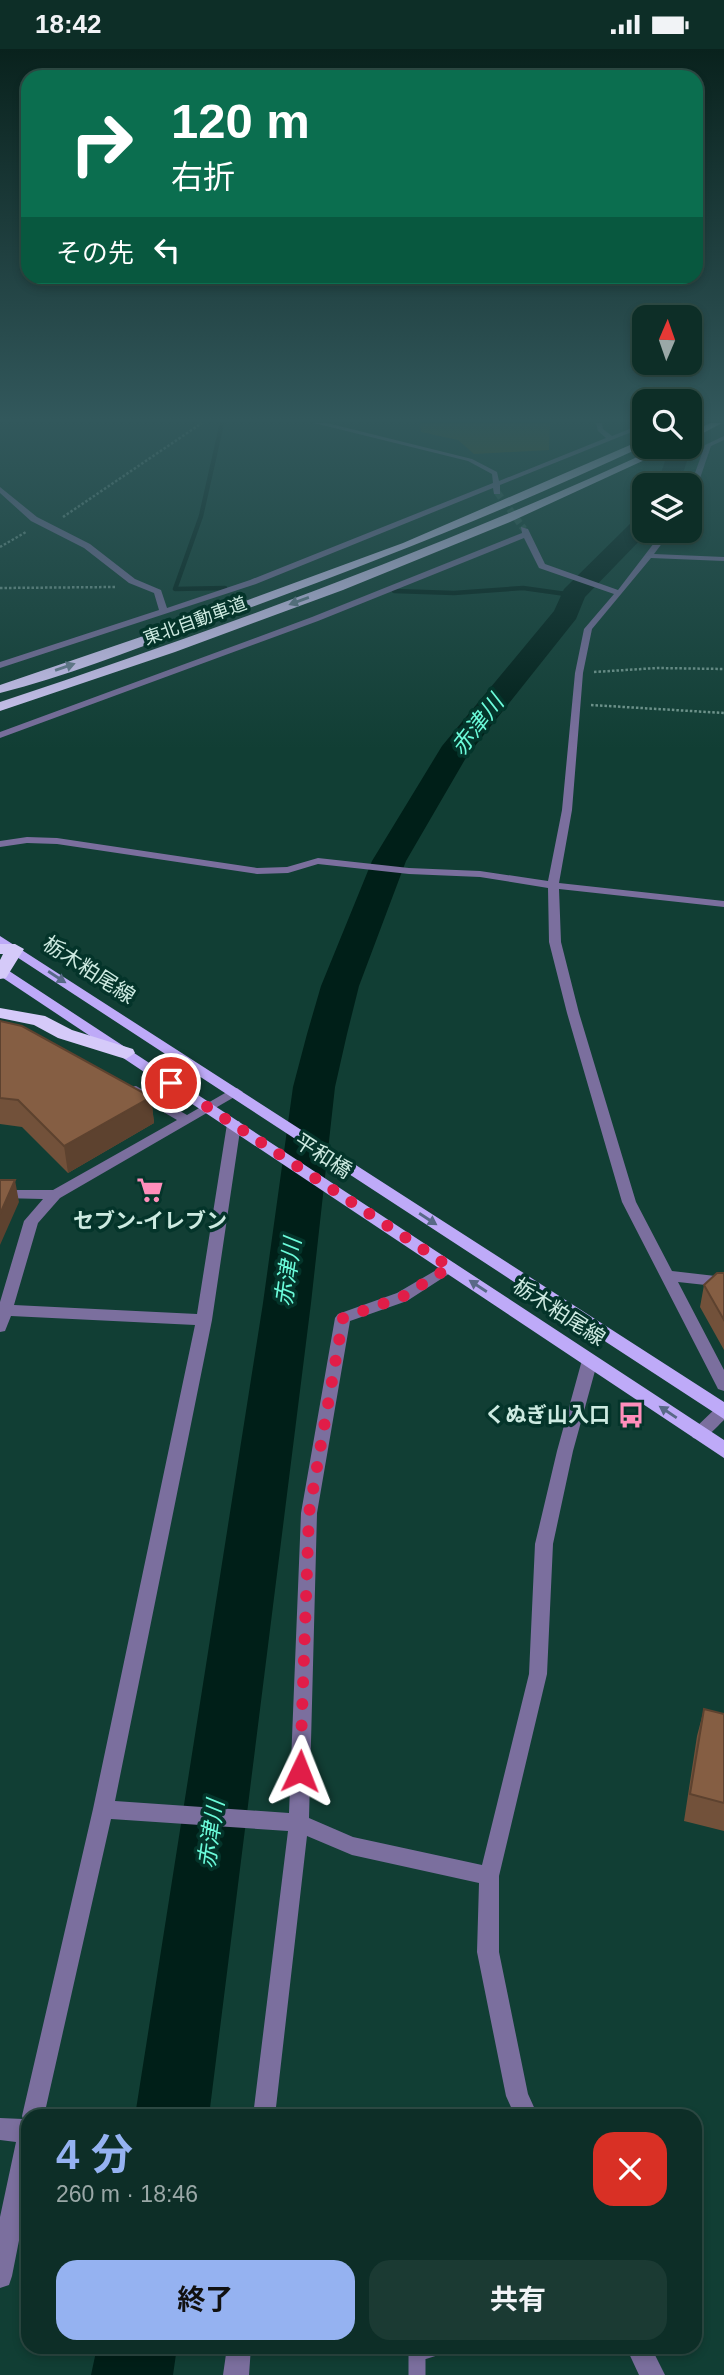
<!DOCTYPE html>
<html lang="ja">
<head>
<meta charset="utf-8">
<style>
	body { margin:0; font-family:Helvetica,"Noto Sans JP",sans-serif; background:#1b3a33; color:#f1f3f6; height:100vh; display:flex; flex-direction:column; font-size:26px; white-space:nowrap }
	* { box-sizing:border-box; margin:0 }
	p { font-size:23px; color:#9aa8a7 }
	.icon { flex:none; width:38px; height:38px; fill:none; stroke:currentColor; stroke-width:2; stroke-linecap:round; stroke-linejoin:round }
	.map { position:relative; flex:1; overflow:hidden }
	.panel { position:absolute; left:21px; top:2060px; width:681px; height:245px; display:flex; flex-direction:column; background:#0d2e27; border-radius:21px; box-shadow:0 4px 10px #0003,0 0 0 2px #2d4a44 }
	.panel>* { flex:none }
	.guide { position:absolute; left:21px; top:21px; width:682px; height:214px; border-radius:21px; box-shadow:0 4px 10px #0003,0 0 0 2px #2d4a44; background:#0b6e4f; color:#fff; overflow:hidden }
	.needle { width:46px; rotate:2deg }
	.fabs { position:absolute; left:632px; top:256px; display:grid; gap:14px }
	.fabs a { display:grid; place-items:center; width:70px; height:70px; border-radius:14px; background:#0d2e27; box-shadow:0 4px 10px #0003,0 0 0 2px #2d4a44; font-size:35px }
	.pin { position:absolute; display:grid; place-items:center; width:60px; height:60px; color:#fff; margin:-30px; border:4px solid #fff; border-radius:50%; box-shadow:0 2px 7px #0007 }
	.me { position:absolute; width:77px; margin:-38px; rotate:2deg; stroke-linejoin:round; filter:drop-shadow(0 0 5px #0008) }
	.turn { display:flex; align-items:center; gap:24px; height:147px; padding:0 35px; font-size:32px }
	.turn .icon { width:91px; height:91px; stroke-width:2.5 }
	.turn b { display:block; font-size:49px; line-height:60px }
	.then { display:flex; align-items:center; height:66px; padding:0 35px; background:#0003; gap:14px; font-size:26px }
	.round { display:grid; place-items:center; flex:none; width:74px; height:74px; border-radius:21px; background:#1b3a33 }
	.head { display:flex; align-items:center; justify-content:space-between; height:119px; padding:0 35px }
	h1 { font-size:42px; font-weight:700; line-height:52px; color:#95b2f1 }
	.action { display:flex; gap:14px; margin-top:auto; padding:14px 35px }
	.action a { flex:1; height:80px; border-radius:21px; background:#95b2f1; color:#111; font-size:28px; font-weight:700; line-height:80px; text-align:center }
	.action a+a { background:#1b3a33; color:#f1f3f6 }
	.status { display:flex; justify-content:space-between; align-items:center; height:49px; padding:0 35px; background:#0d2e27; direction:ltr }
	.status svg { height:19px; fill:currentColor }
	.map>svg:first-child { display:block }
	.green { fill:#464c14 }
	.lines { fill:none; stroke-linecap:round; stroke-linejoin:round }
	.stream-far1 { stroke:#001f18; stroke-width:4.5 }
	.stream { stroke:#001f18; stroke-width:5 }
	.river { fill:#001f18; fill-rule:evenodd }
	.minor-tunnel { stroke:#2d584e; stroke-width:7; stroke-dasharray:7 3.5; stroke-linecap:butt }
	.path { stroke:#749990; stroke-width:2.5; stroke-dasharray:2.5 2; stroke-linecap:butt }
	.service { stroke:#7b6f9e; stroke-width:17 }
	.minor { fill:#7b6f9e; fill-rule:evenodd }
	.primary { fill:#beaaf8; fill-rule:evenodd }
	.motorway { fill:#d5caf9; fill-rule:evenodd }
	.wall { fill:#72513a }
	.shaded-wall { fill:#5d422f }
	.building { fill:#855e43; stroke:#5d422f; stroke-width:2 }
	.oneway { fill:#6c7f92 }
	.oneway2 { fill:#586987 }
	.route { stroke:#e11d48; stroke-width:12; stroke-dasharray:0 21.6 }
	.labels { text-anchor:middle; stroke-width:7; stroke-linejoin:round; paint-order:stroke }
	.far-street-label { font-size:18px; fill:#cdeae1; stroke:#04342a }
	.street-label { font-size:21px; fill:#cdeae1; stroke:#04342a }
	.poi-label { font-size:21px; font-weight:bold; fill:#cdeae1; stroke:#04342a }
	.water-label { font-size:23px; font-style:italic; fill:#6bfbda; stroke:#04342a }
</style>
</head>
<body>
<div class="status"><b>18:42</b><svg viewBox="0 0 49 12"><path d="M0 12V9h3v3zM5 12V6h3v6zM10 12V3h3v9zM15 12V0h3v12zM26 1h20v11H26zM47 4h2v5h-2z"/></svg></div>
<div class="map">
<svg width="724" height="2326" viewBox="0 0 724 2326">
	<rect width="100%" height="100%" fill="#113e34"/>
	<path class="green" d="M420,374H550L549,401L474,405L458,391L421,383Z"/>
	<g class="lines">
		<path class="stream-far1" d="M222,374L201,467L175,540L225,539
			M394,542L454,544L523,539L573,546"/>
		<path class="stream" d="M563,545L573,546"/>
		<path class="river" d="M690,394L692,397L679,436H657L670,397H690Z
			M644,467V481H650L585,548L576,570L467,707L406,812L359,937L347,985L335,1038L311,1254L209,2067H135L263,1254L293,1038L307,985L321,937L372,812L442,697L554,562L564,540L636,469Z
			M97,2298H177L173,2326H91Z"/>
		<path class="minor-tunnel" d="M497,443L524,480"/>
		<path class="path" d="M63,468L202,374
			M0,498L26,483
			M0,539L115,538
			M594,623L657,619L724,620
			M591,656L724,664"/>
		<path class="service" d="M417,2326V2304L436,2298"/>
		<path class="minor" d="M314,374H327L472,410L497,423L499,432L606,389L598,382L596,374H602L603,380L612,387L642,375L644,374V378L500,436V445H494L493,439L256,535L0,619V613L159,561L154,544L129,534L84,499L31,472L0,444V438L37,468L90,495L135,530L161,541L167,559L250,531L493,434L492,425L468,412Z
			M724,387V391L711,397L694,447L690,449V438L705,396Z
			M521,478L528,480L545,515L618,541L664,481H672L654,505L724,508V512L651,509L592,580L583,624L572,761L559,834L724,852V858L559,840L561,893L579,964L636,1153L672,1222L724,1228V1238L678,1233L724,1321V1342L718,1340L716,1336L622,1153L567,964L549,893L548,839L480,828L409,825L318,815L288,824L257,825L57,795L27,794L0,798V792L27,788L57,789L257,819L287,818L318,809L409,819L480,822L548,832L562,761L575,624L584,580L614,545L539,519L524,489L318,572L0,689V683L312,568L522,484Z
			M136,1037L187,1066L232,1040L237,1039L243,1043L60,1149L38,1174L14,1256L197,1265L227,1075L229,1072H239L241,1075L212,1271L115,1752L289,1764L301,1464L335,1269L338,1265L397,1244L450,1213L455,1215L457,1218L455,1221L407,1252L350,1272L317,1464L309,1769L353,1788L482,1816L529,1625L535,1495L557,1402L582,1311L585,1307H595L598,1311L573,1402L553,1495L547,1625L499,1827V1903L528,2045L538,2067H515L506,2047L477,1903L479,1834L352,1806L307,1787L275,2067H253L288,1782L111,1770L44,2067H28V2146L12,2227L9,2236L0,2239V2168L16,2093L0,2091V2069L23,2070L22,2067L93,1760L195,1276L11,1267L5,1282L0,1283V1253L24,1172L43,1150L0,1149V1141H53L177,1071L131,1044L130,1041L131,1038Z
			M724,1355V1371C715,1379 706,1393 693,1389L691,1385L693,1381L718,1357Z
			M227,2298H251L249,2326H223Z
			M626,2298H651L665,2326H639Z"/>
		<path class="primary" d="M0,887L724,1353V1370L0,897Z
			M0,916L724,1391V1409L0,927Z"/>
		<path class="motorway" d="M710,374H722L690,391V384Z
			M644,390V397C496,466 345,525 191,580C128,602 65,628 0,644V636L240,554L403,494Z
			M661,397H675L510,473L343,541L175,603L0,662V653C225,578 446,497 661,397Z
			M0,895H15L24,900L6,929L0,930V911L3,905H0Z
			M0,959L45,967L72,981L133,1000L135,1004L126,1010L119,1008L58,989L34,976L0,969Z"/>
	</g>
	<path class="wall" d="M0,972L151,1048L154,1074L68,1124L22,1078L0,1075Z
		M724,1224V1301L700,1258L704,1236Z
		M704,1660L724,1665V1782L684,1772L697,1687Z"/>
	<path class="shaded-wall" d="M151,1048L154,1074L68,1124L64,1097Z
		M15,1131L19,1153L0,1196V1165Z"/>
	<path class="building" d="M0,972L22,977L151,1048L64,1097L18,1051L0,1049Z
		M0,1131H15L0,1165Z
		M717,1224H724V1271L704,1236Z
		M704,1660L724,1665V1754L690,1745Z"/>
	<defs><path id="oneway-solid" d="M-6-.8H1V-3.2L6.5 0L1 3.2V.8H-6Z" transform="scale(1.75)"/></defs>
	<g class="oneway">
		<use href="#oneway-solid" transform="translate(299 552) rotate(160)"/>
		<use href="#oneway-solid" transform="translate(65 618) rotate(-19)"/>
	</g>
	<g class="oneway2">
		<use href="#oneway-solid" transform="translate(57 928) rotate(33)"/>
		<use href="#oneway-solid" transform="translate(428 1170) rotate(33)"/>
		<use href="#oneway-solid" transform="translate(478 1237) rotate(-147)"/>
		<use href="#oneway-solid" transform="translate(668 1363) rotate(-146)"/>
	</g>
	<linearGradient id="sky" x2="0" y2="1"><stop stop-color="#09221d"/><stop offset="0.53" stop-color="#32585c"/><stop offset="1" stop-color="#32585c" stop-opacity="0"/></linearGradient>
	<rect width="724" height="700" fill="url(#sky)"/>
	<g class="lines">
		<path class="route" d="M171,1034L450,1218L402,1248L343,1269L309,1464L300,1722"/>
	</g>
	<defs>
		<g id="supermarket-bare" transform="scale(2.1)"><path d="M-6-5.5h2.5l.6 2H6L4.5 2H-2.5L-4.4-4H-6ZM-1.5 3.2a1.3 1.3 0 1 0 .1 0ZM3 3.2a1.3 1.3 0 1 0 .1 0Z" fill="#ff8ebb" stroke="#04342a" stroke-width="2.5" paint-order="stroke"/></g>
		<g id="bus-bare" transform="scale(2.1)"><path d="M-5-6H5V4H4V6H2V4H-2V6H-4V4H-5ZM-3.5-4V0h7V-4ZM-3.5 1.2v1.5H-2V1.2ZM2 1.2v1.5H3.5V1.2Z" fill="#ff8ebb" stroke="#04342a" stroke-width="2.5" paint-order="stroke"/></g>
	</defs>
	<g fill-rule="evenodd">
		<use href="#supermarket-bare" x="150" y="1141"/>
		<use href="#bus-bare" x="631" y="1366"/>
	</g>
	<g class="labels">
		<g class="far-street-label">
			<text transform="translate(195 572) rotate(-20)" y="6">東北自動車道</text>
		</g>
		<g class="street-label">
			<text transform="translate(89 921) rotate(33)" y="7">栃木粕尾線</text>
			<text transform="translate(323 1107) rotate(33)" y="7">平和橋</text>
			<text transform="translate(559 1263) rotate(33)" y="7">栃木粕尾線</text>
		</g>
		<g class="poi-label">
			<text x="150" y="1179">セブン-イレブン</text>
			<text x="610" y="1373" text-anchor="end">くぬぎ山入口</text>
		</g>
		<g class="water-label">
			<text transform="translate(477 676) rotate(-52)" y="8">赤津川</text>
			<text transform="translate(288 1223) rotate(-82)" y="8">赤津川</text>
			<text transform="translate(211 1785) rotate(-82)" y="8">赤津川</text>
		</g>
	</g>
</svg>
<div class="fabs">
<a><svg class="needle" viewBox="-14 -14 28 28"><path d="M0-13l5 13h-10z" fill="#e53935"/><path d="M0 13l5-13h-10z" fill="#9aa8a7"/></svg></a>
<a><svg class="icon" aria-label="search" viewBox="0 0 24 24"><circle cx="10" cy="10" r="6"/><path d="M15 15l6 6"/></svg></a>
<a><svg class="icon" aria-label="layers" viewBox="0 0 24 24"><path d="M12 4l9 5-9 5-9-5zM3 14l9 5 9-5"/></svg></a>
</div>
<div class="pin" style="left:171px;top:1034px;background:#d93025"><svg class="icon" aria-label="arrive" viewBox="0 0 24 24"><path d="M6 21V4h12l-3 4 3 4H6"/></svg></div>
<svg class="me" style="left:300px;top:1722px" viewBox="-20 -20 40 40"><path d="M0-17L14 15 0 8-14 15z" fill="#e11d48" stroke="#fff" stroke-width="4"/></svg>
<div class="guide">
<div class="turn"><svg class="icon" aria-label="right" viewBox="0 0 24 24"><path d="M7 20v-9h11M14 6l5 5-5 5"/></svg><div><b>120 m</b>右折</div></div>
<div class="then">その先<svg class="icon" aria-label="left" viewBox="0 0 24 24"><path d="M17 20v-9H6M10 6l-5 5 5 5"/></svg></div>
</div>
<section class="panel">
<div class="head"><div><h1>4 分</h1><p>260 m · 18:46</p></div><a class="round" style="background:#d93025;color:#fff"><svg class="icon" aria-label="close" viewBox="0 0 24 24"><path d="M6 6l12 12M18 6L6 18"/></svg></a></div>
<div class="action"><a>終了</a><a>共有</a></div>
</section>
</div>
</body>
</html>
